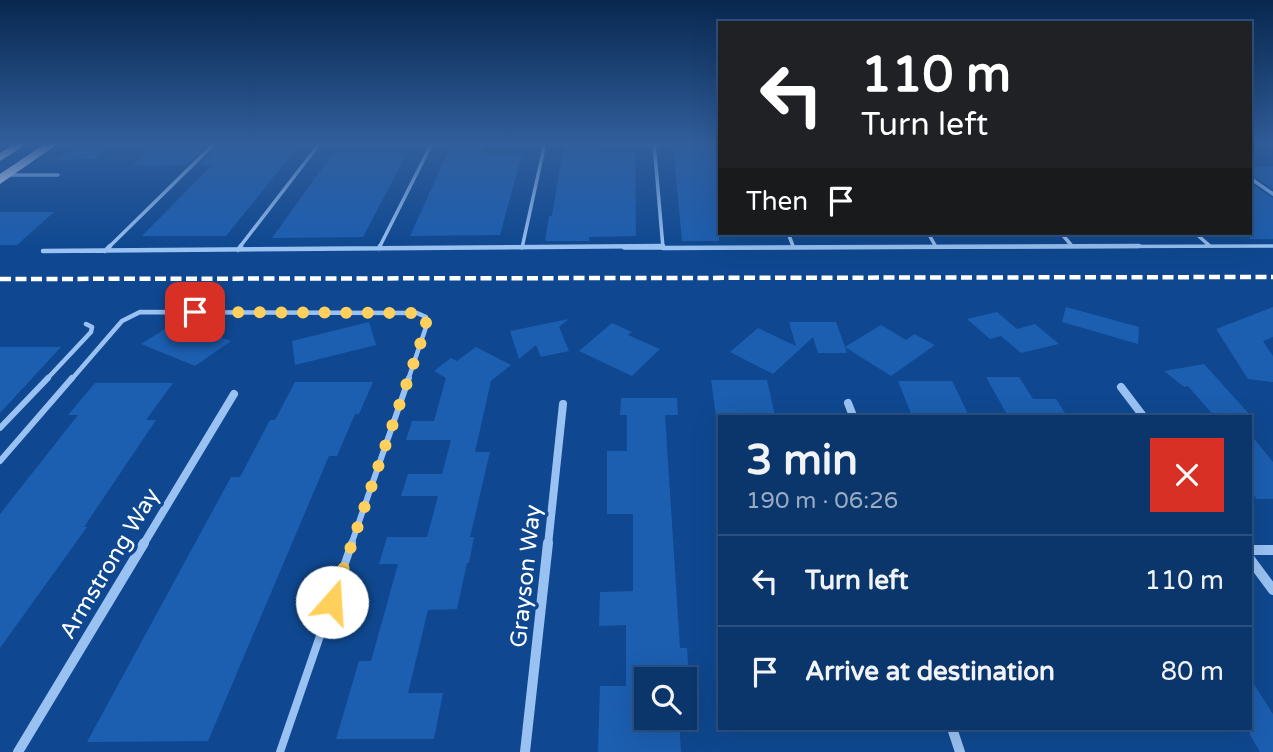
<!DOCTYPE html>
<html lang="en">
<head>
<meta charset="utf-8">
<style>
	body { margin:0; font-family:"Varela Round",sans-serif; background:#194174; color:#f1f3f6; height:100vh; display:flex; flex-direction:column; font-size:26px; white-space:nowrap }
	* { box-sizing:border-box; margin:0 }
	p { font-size:23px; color:#9aabc2 }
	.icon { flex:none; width:38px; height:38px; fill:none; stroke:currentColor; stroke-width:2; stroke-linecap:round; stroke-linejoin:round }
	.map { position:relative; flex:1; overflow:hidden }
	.sheet { position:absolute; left:718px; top:415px; width:534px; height:315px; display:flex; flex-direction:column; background:#0b366c; border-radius:0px; box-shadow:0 7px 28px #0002,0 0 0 2px #2b507f }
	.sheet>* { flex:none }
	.hud { position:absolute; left:718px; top:21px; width:534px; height:214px; border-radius:0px; box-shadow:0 7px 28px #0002,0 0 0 2px #2b507f; background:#202124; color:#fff; overflow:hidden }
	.fabs { position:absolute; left:634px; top:667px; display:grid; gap:14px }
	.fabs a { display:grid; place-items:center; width:63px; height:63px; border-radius:0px; background:#0b366c; box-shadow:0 7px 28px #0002,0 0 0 2px #2b507f; font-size:35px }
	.pin { position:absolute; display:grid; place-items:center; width:60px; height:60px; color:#fff; margin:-30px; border-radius:14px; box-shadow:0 4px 10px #0006 }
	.me { position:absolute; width:77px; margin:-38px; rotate:19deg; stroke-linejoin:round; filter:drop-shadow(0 0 5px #0008) }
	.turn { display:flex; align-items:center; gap:24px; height:147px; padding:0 28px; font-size:32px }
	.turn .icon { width:91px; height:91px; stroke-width:2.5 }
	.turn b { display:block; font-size:49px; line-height:60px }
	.then { display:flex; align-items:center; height:66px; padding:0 28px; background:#0003; gap:14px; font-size:26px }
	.round { display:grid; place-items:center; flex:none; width:74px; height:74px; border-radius:0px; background:#194174 }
	.headline { display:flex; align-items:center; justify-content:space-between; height:119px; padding:0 28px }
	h1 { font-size:42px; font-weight:700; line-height:52px }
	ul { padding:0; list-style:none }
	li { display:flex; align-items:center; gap:21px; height:91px; padding:0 28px; border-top:2px solid #2b507f }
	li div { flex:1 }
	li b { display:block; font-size:26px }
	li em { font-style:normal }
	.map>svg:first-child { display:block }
	.building { fill:#1c5eb0 }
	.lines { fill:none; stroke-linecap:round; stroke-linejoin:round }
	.lane-far3 { stroke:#99c2f3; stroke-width:3.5 }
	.lane-far2 { stroke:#99c2f3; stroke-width:4.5 }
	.lane-far1 { stroke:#99c2f3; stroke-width:6 }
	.lane { stroke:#99c2f3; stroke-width:8 }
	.street-far1 { stroke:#99c2f3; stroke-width:8 }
	.street { stroke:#99c2f3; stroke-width:10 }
	.primary { fill:#e6efff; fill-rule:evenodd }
	.rail { stroke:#fff; stroke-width:4.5; stroke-dasharray:11 4.5; stroke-linecap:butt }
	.route { stroke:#ffd05c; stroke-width:12; stroke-dasharray:0 21.6 }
	.labels { text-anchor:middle; stroke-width:7; stroke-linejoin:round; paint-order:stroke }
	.near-street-label { font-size:23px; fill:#fff; stroke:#0f4890 }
</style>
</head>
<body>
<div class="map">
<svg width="1273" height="752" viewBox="0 0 1273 752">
	<rect width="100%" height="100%" fill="#0f4890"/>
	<path class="building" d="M79,143H115L94,159L57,160Z
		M452,143H487L483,154H522L500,235L410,236Z
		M564,143H596V151H635L636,236L589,237V241H545L549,216H552Z
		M673,146H719V241H682Z
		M152,148H187L203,149L186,165L132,166L145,154V150Z
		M297,148L226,236H142L212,165H199L215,149Z
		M333,153H407L363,237L272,238Z
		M1250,166H1273V189L1250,174Z
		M1250,183L1273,198V239H1250Z
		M0,212H54L17,245H0Z
		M1066,307L1139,327L1138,344L1062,322Z
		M1273,307V337L1263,341L1273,356V382L1248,379L1216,329Z
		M997,312L1017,329L1035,324L1059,344L1021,353L1001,336L990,339L967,319Z
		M569,319L559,327L569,351L541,357L536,345L519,359L510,331Z
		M178,321L231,341L195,366L141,344Z
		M369,322L376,345L295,365L292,341Z
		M789,322H836L845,347L881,325L906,340L914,334L935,345L891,376L845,347L847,353H818L813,337L773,374L730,352L758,328L796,346Z
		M612,323L632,332L628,335L660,349L632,376L579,351Z
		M0,347H61L0,413Z
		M476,347L511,365L491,381L475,452H490L470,537H474L469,563H467L457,609L428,610L408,693H443L434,739H336L359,661H371L398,564H379L387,537H427L438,496H401L408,474H442L451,440H406L412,421H434L446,378L434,371L451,358L457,361Z
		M1204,364L1251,416H1214L1188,386L1184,387L1164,371Z
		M986,377H1019L1033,399H1056L1067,416H1008Z
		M711,380H767L775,416H716Z
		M898,381H952L969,416H912Z
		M295,382H373L359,414H355L337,456H329L208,741L87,742L231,477H240L270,420H275Z
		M95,383H173L146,420H156L84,527H87L0,648V514L78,415H68Z
		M621,398H677L678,415H665L680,648H687L689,679H646V718H679L681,752H598L600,686H626V625L599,626L600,592L633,591V514H607V451H627V415H620Z
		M1250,434L1273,462V499H1257L1250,490Z
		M1250,678L1273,714V752H1260L1250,735Z"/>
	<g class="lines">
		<path class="lane-far3" d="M7,175H58
			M1250,178L1273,194
			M788,233L793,246
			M928,233L936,247
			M1061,233L1072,246
			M1195,233L1210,246
			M108,248L215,143
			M239,248L320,143
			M379,248L432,143
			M522,248L545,143
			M624,248H663L654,143
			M663,248L1273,246"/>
		<path class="lane-far2" d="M663,248L1139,246
			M379,249L380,246
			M238,250L241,246
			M43,251L663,246
			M105,251L110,246
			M46,380L91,332L92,327L86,324
			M71,380L122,321L140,312L417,313L426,317V327L408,380"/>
		<path class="lane-far1" d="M0,428L48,378
			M0,461L72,378
			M351,545L409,378"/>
		<path class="lane" d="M280,752L352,543"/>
		<path class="street-far1" d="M1121,387L1143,416
			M848,403L853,416
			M143,545L234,394
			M548,545L563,404"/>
		<path class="street" d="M1250,550H1273
			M1250,559L1273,590
			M952,728L960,752
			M18,752L144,543
			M525,752L548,543"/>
		<path class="primary" d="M15,143H28L0,161V153Z
			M46,143H59L0,184V174Z"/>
		<path class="rail" d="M0,279L1273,277"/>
	</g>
	<linearGradient id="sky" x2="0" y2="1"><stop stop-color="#08284f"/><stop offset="0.58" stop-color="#315e9c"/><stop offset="1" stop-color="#315e9c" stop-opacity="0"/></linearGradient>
	<rect width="1273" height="248" fill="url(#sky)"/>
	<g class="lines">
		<path class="route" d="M195,312L417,313L426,317V327L332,602"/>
	</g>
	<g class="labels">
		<g class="near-street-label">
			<text transform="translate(109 563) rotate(-59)" y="8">Armstrong Way</text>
			<text transform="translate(525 576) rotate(-84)" y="8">Grayson Way</text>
		</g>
	</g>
</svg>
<div class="fabs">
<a><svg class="icon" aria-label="search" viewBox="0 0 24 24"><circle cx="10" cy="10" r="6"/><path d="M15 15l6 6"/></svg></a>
</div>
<div class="pin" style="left:195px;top:312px;background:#d93025"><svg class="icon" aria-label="arrive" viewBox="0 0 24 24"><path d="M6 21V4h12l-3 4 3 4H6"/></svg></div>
<svg class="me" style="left:332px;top:602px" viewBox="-20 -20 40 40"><circle r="19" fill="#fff"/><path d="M0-13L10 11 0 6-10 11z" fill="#ffd05c"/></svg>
<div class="hud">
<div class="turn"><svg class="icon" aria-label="left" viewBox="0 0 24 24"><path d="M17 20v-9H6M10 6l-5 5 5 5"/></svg><div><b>110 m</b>Turn left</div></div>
<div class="then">Then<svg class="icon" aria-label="arrive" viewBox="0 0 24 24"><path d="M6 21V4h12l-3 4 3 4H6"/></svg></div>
</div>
<section class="sheet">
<div class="headline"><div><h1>3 min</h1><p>190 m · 06:26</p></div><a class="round" style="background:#d93025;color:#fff"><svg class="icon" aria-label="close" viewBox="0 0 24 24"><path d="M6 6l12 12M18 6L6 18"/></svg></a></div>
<ul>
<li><svg class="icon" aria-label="left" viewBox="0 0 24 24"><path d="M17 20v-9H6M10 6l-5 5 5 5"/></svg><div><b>Turn left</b></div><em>110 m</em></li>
<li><svg class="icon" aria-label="arrive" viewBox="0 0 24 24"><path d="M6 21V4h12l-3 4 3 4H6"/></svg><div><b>Arrive at destination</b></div><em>80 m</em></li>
</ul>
</section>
</div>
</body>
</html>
